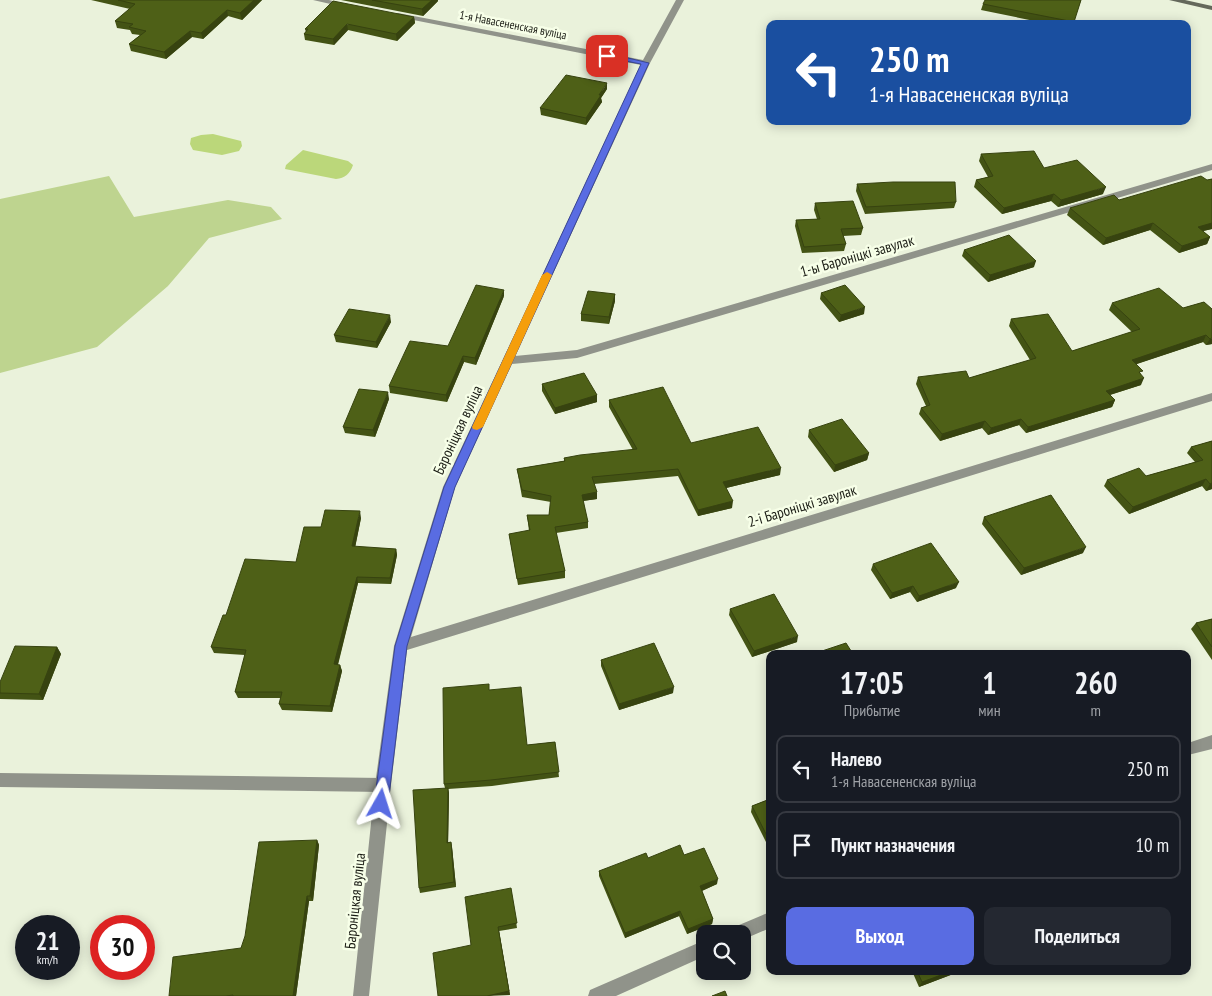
<!DOCTYPE html>
<html lang="ru">
<head>
<meta charset="utf-8">
<style>
	body { margin:0; font-family:"PT Sans Narrow",sans-serif; background:#242831; color:#f1f3f6; height:100vh; display:flex; flex-direction:column; font-size:19px; white-space:nowrap }
	* { box-sizing:border-box; margin:0 }
	p { font-size:16px; color:#9ea1a6 }
	.icon { flex:none; width:28px; height:28px; fill:none; stroke:currentColor; stroke-width:2; stroke-linecap:round; stroke-linejoin:round }
	.map { position:relative; flex:1; overflow:hidden }
	.drawer { position:absolute; left:766px; top:650px; width:425px; height:325px; display:flex; flex-direction:column; background:#171b24; border-radius:10px; box-shadow:0 2px 12px #0003 }
	.drawer>* { flex:none }
	.guide { position:absolute; left:766px; top:20px; width:425px; height:105px; border-radius:10px; box-shadow:0 2px 12px #0003; background:#1a4fa0; color:#fff; overflow:hidden }
	.buttons { position:absolute; left:696px; top:925px; display:grid; gap:10px }
	.buttons a { display:grid; place-items:center; width:55px; height:55px; border-radius:10px; background:#171b24; box-shadow:0 2px 12px #0003; font-size:25px }
	.speed { position:absolute; left:15px; top:915px; display:flex; gap:10px; font-size:25px; font-weight:700; text-align:center }
	.speed>* { display:grid; place-content:center; width:65px; height:65px; border-radius:50%; background:#171b24; box-shadow:0 2px 12px #0003; line-height:1 }
	.speed small { font-size:12px; font-weight:400 }
	.speed .limit { border:8px solid #d22; background:#fff; color:#111 }
	.pin { position:absolute; display:grid; place-items:center; width:42px; height:42px; color:#fff; margin:-21px; border-radius:10px; box-shadow:0 2px 8px #0006 }
	.me { position:absolute; width:55px; margin:-28px; rotate:6deg; stroke-linejoin:round; filter:drop-shadow(0 0 4px #0008) }
	.turn { display:flex; align-items:center; gap:18px; height:105px; padding:0 20px; font-size:22px }
	.turn .icon { width:65px; height:65px; stroke-width:2.5 }
	.turn b { display:block; font-size:35px; line-height:42px }
	.eta { display:flex; justify-content:space-evenly; align-items:center; height:85px; text-align:center }
	.eta b { font-size:30px; font-weight:600; line-height:35px }
	.button { display:flex; gap:10px; margin-top:auto; padding:10px 20px }
	.button a { flex:1; height:58px; border-radius:10px; background:#596ce2; color:#fff; font-size:20px; font-weight:600; line-height:58px; text-align:center }
	.button a+a { background:#242831; color:#f1f3f6 }
	ul { padding:0; list-style:none }
	li { display:flex; align-items:center; gap:15px; height:68px; margin:0 10px 8px; padding:0 10px; border:2px solid #363941; border-radius:10px }
	li div { flex:1 }
	li b { display:block; font-size:19px }
	li em { font-style:normal }
	.map>svg:first-child { display:block }
	.green { fill:#bed48f }
	.water { fill:#bbd77a }
	.lines { fill:none; stroke-linecap:round; stroke-linejoin:round }
	.service { fill:#90938a; fill-rule:evenodd }
	.minor { fill:#90938a; fill-rule:evenodd }
	.secondary { fill:#64685b; fill-rule:evenodd }
	.wall { fill:#435314 }
	.shaded-wall { fill:#374310 }
	.building { fill:#4e6017; stroke:#374310 }
	.route { fill:#596ce2; stroke:#3a4693 }
	.slow { fill:#f59e0b }
	.labels { text-anchor:middle; stroke-width:5; stroke-linejoin:round; paint-order:stroke }
	.far-street-label { font-size:12px; fill:#191b13; stroke:#f7ffe8 }
	.street-label { font-size:15px; fill:#191b13; stroke:#f7ffe8 }
</style>
</head>
<body>
<div class="map">
<svg width="1212" height="996" viewBox="0 0 1212 996">
	<rect width="100%" height="100%" fill="#eaf2db"/>
	<path class="green" d="M109,176L134,217L228,200L271,207L282,219L209,238L168,286L97,347L0,373V199Z"/>
	<path class="water" d="M213,134L241,141L242,146L239,151L222,155L193,150L190,144L191,138L201,135Z
		M303,150L348,161L353,165C350,174 345,178 336,179L285,169L286,165Z"/>
	<g class="lines">
		<path class="service" d="M0,773L383,778L388,780L391,785L388,790L383,792L0,787Z"/>
		<path class="minor" d="M313,0H329L352,6L348,8Z
			M676,0H684L650,63L515,356L577,350L1212,164V170L577,358L512,364L455,487L411,637L1212,393V401L407,650L391,785L369,996H353L375,785L394,646L443,487L641,65L398,17L394,15L398,13L643,60Z
			M1212,735V749L1188,755V743Z
			M770,912V928L742,940V934H730L732,928Z
			M705,940V956L616,996H588L590,990Z"/>
		<path class="secondary" d="M1169,0H1185L1212,6V10Z"/>
	</g>
	<path class="wall" d="M91,0H262L242,20L228,16L203,39L192,37L166,59L131,51L129,44L140,35L132,34L130,30L117,28L115,21L130,9Z
		M341,0H438V1L423,16Z
		M1081,0L1073,24H1049L981,10L983,4Z
		M414,17L415,23L397,41L348,30L334,45L305,40L304,34L306,32L305,29Z
		M607,89L601,98L602,102L586,125L541,115L540,108Z
		M981,154L1044,168L1103,194L1058,207L1051,201L1002,214L974,187L976,180L988,177L979,161Z
		M1212,179V229L1203,231L1210,237L1207,244L1179,253L1150,230L1103,245L1067,215L1070,208L1119,200Z
		M857,184L956,202L954,208L865,214L856,191Z
		M815,203L863,228L861,235L843,236L846,244L844,251L802,253L795,226L796,220L817,219L814,210Z
		M964,250L1034,267L988,282L962,256Z
		M821,293L864,314L839,322L820,299Z
		M615,294V301L609,324L581,321V314Z
		M504,296L476,365L464,362L447,402L390,393L389,386L448,346Z
		M1204,302L1212,344L1206,345L1203,342L1136,364L1141,375V385L1110,395L1115,400L1112,407L1026,433L1019,425L988,435L982,428L940,441L919,414L921,408L926,406L916,384L918,377L969,378L1030,360L1009,326L1011,319L1072,351L1132,332L1109,310L1112,303L1183,308Z
		M391,322L377,348L336,342L334,335Z
		M542,384L597,395V402L555,414L542,391Z
		M389,399L375,437L345,433L343,427Z
		M609,400L691,443L780,475L726,488L732,508L698,516L678,476L594,484L597,499L583,501L588,522V528L556,533L565,571V578L518,585L509,534L529,531L527,515H549L551,502L522,497L517,469L564,461V458L633,450L609,407Z
		M809,430L869,453L867,460L834,472L808,437Z
		M1212,441V489L1206,491L1202,486L1129,514L1104,486L1107,480L1146,476L1195,462L1187,453L1191,447Z
		M984,517L1083,553L1021,575L982,524Z
		M361,518L355,547L396,549L397,555L391,584L358,583L338,665H340L342,671L332,712L282,710L279,704L281,698H238L235,692L245,655L214,653L211,647L226,615L296,562L321,527Z
		M873,564L956,588L917,602L910,592L890,599L871,570Z
		M730,609L797,642L752,657L729,615Z
		M1212,619V660L1191,629L1196,623Z
		M57,647L61,654L43,700L0,699V682Z
		M601,660L673,693L619,710L601,666Z
		M490,690L527,745L555,742L559,777L492,786L448,789L449,793L448,842H451L452,847L456,887L420,893L419,888L445,788L444,784Z
		M770,799V850L751,812L752,806Z
		M317,840L319,845L313,901H309L296,996H169L241,948Z
		M684,855L717,884L702,891L713,919L712,924L687,934L679,916L625,938L599,876V871L648,858Z
		M511,888L517,928L499,931L510,995L471,945Z
		M912,971H961L919,987Z"/>
	<path class="shaded-wall" d="M254,0H262L242,20L240,13Z
		M432,0H438V1L423,16L422,9Z
		M227,10L228,16L203,39L201,33Z
		M414,17L415,23L397,41L396,34Z
		M347,24L348,30L334,45L333,39Z
		M190,31L192,37L166,59L164,52Z
		M607,83V89L601,98L602,102L586,125V118Z
		M1106,187L1103,194L1058,207L1061,200Z
		M1054,194L1051,201L1002,214L1004,208Z
		M1153,223L1150,230L1103,245L1106,238Z
		M1212,223V229L1194,233L1198,227Z
		M1210,237L1207,244L1179,253L1182,246Z
		M1036,261L1034,267L988,282L990,275Z
		M504,290V296L476,365L475,358Z
		M615,294V301L609,324V317Z
		M865,307L864,314L839,322L841,315Z
		M390,315L391,322L377,348L376,342Z
		M1206,335L1203,342L1128,367L1132,360Z
		M1212,338V344L1206,345L1210,339Z
		M463,356L464,362L447,402L446,395Z
		M1144,378L1141,385L1103,397L1106,391Z
		M388,392L389,399L375,437L373,430Z
		M597,395V402L555,414V408Z
		M1115,400L1112,407L1026,433L1028,427Z
		M1021,419L1019,425L988,435L991,428Z
		M985,421L982,428L940,441L942,434Z
		M869,453L867,460L834,472L835,465Z
		M781,468L780,475L722,489L723,482Z
		M1206,479L1202,486L1129,514L1133,507Z
		M1212,483V489L1206,491L1210,484Z
		M597,492V499L582,501V495Z
		M733,501L732,508L698,516V510Z
		M360,511L361,518L354,553L352,546Z
		M1086,547L1083,553L1021,575L1024,568Z
		M396,549L397,555L391,584L390,578Z
		M357,577L358,583L336,671L334,664Z
		M959,582L956,588L917,602L919,596Z
		M913,586L910,592L890,599L892,593Z
		M798,636L797,642L752,657L754,651Z
		M57,647L61,654L43,700L39,694Z
		M340,665L342,671L332,712L330,706Z
		M674,687L673,693L619,710V704Z
		M448,788L449,793L448,848L447,843Z
		M317,840L319,845L313,901L310,896Z
		M451,842L452,847L456,887L454,882Z
		M718,879L717,884L699,892L700,886Z
		M307,896L309,901L296,996H293Z
		M680,911L679,916L625,938V933Z
		M713,919L712,924L687,934L688,929Z
		M499,931L510,995L487,996Z
		M952,971H961L919,987L922,982Z"/>
	<path class="building" d="M118,0H254L240,13L227,10L201,33L190,31L164,52L129,44L146,31L129,27L133,24L115,21L135,4Z
		M372,0H432L422,9Z
		M985,0H1081L1074,22L983,4Z
		M333,1L414,17L396,34L347,24L333,39L304,34L308,29H305Z
		M566,75L607,83L599,95H601L586,118L540,108Z
		M1034,151L1044,168L1077,160L1106,187L1061,200L1054,194L1004,208L976,180L993,176L981,154Z
		M1201,176L1207,180L1212,179V223L1198,227L1210,237L1182,246L1153,223L1106,238L1070,208L1114,195L1119,200Z
		M893,182H955L956,202L866,207L857,184Z
		M853,201L863,228L841,229L846,244L804,247L796,220L820,219L815,203Z
		M1009,235L1036,261L990,275L964,250Z
		M476,285L504,290L475,358L463,356L446,395L389,386L410,341L448,346Z
		M845,285L865,307L841,315L821,293Z
		M1159,288L1183,308L1204,302L1212,309V338L1210,339L1206,335L1132,360L1143,371L1139,372L1144,378L1106,391L1115,400L1028,427L1021,419L991,428L985,421L942,434L921,408L930,405L918,377L966,371L969,378L1036,358L1011,319L1048,314L1072,351L1140,329L1112,303Z
		M588,291L615,294L609,317L581,314Z
		M349,309L390,315L376,342L334,335Z
		M584,373L597,395L555,408L542,384Z
		M663,387L691,443L758,427L781,468L723,482L733,501L698,510L678,469L592,477L597,492L582,495L588,522L555,527L565,571L517,579L509,534L530,530L527,515H549L551,496L522,490L517,469L565,461L564,458L580,455L637,449L609,400Z
		M359,389L388,392L373,430L343,427Z
		M842,419L869,453L835,465L809,430Z
		M1212,441V483L1210,484L1206,479L1133,507L1107,480L1139,468L1146,476L1203,460L1191,447Z
		M1051,495L1086,547L1024,568L984,517Z
		M325,510L360,511L352,546L396,549L390,578L357,577L334,664L340,665L330,706L279,704L282,692H235L246,650L211,647L223,615H226L245,559L296,562L304,527H321Z
		M931,543L959,582L919,596L913,586L892,593L873,564Z
		M774,594L798,636L754,651L730,609Z
		M1212,619V647L1196,623Z
		M654,643L674,687L619,704L601,660Z
		M846,643L853,654H813Z
		M15,646L57,647L39,694L0,693V682Z
		M489,684V690L521,687L527,745L555,742L559,772L491,780L444,784L443,688Z
		M448,788L447,843L451,842L454,882L419,888L413,790Z
		M770,799V842L752,806Z
		M317,840L310,896H307L293,996H233V995L226,996H169L173,957L241,948L245,936L259,842Z
		M680,845L684,855L704,848L718,879L700,886L713,919L688,929L680,911L625,933L599,871L646,853L648,858Z
		M511,888L517,923L498,927L509,991L487,996H438L433,953L471,945L465,897Z
		M917,971H952L922,982Z
		M725,991L727,996H712Z"/>
	<path class="route" d="M607,53L649,63L455,487L407,646L388,804L386,809L381,811L376,809L374,804L395,646L444,487L641,64L604,57L603,56Z"/>
	<path class="slow" d="M547,272L552,275L483,427L477,430L473,429L472,427L542,275Z"/>
	<g class="labels">
		<g class="far-street-label">
			<text transform="translate(513 25) rotate(11)" y="4">1-я Навасененская вуліца</text>
		</g>
		<g class="street-label">
			<text transform="translate(857 256) rotate(-16)" y="5">1-ы Бароніцкі завулак</text>
			<text transform="translate(458 430) rotate(-65)" y="5">Бароніцкая вуліца</text>
			<text transform="translate(802 506) rotate(-17)" y="5">2-і Бароніцкі завулак</text>
			<text transform="translate(355 901) rotate(-84)" y="5">Бароніцкая вуліца</text>
		</g>
	</g>
</svg>
<div class="buttons">
<a><svg class="icon" aria-label="search" viewBox="0 0 24 24"><circle cx="10" cy="10" r="6"/><path d="M15 15l6 6"/></svg></a>
</div>
<div class="speed"><div>21<small>km/h</small></div><div class="limit">30</div></div>
<div class="pin" style="left:607px;top:56px;background:#d93025"><svg class="icon" aria-label="arrive" viewBox="0 0 24 24"><path d="M6 21V4h12l-3 4 3 4H6"/></svg></div>
<svg class="me" style="left:381px;top:804px" viewBox="-20 -20 40 40"><path d="M0-17L14 15 0 8-14 15z" fill="#596ce2" stroke="#fff" stroke-width="4"/></svg>
<div class="guide">
<div class="turn"><svg class="icon" aria-label="left" viewBox="0 0 24 24"><path d="M17 20v-9H6M10 6l-5 5 5 5"/></svg><div><b>250 m</b>1-я Навасененская вуліца</div></div>
</div>
<section class="drawer">
<div class="eta">
<div><b>17:05</b><p>Прибытие</p></div>
<div><b>1</b><p>мин</p></div>
<div><b>260</b><p>m</p></div>
</div>
<ul>
<li><svg class="icon" aria-label="left" viewBox="0 0 24 24"><path d="M17 20v-9H6M10 6l-5 5 5 5"/></svg><div><b>Налево</b><p>1-я Навасененская вуліца</p></div><em>250 m</em></li>
<li><svg class="icon" aria-label="arrive" viewBox="0 0 24 24"><path d="M6 21V4h12l-3 4 3 4H6"/></svg><div><b>Пункт назначения</b></div><em>10 m</em></li>
</ul>
<div class="button"><a>Выход</a><a>Поделиться</a></div>
</section>
</div>
</body>
</html>
